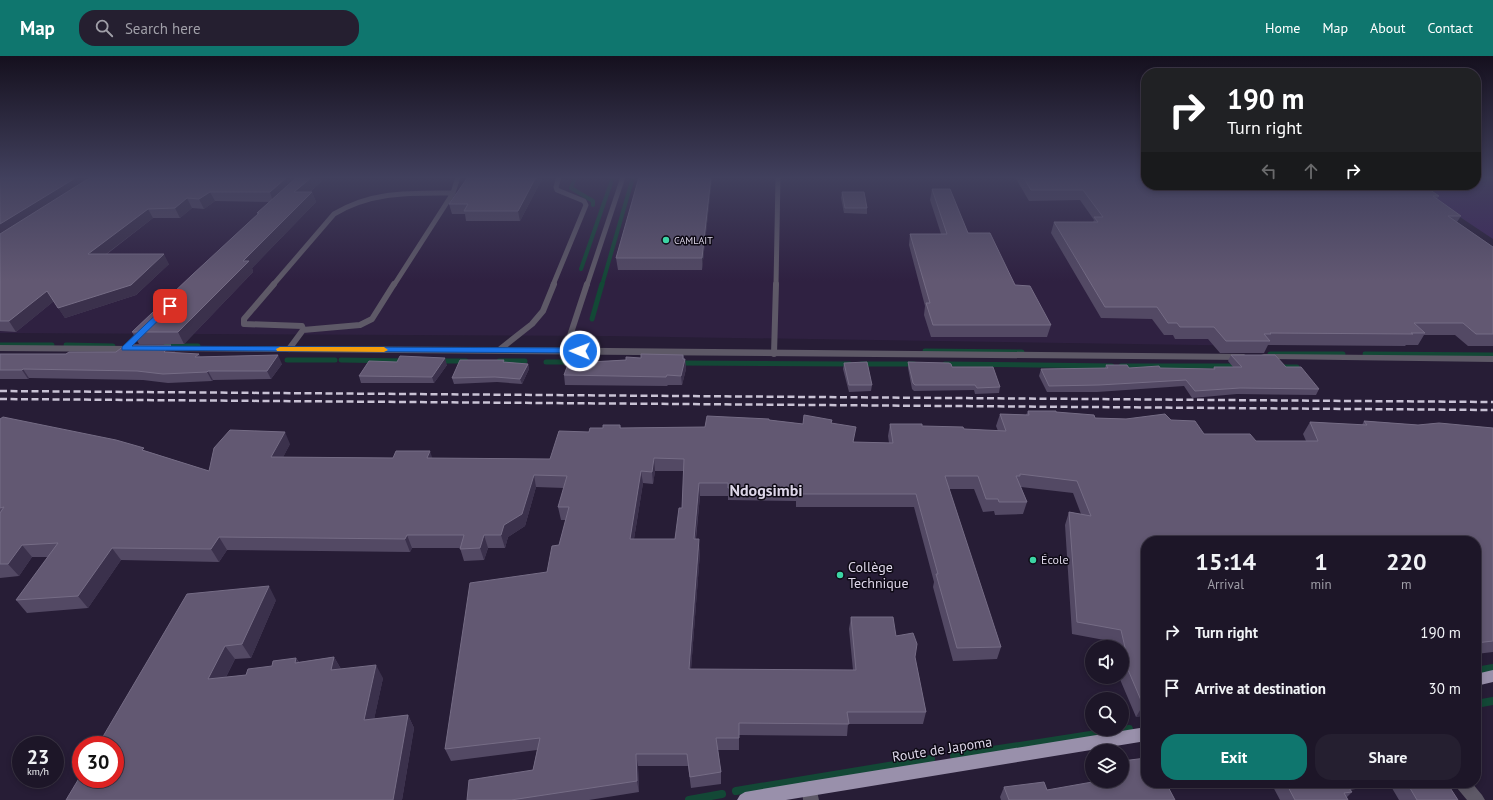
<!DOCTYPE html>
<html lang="en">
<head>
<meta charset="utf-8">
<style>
	body { margin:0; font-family:"PT Sans",sans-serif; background:#251f30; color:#f1f3f6; height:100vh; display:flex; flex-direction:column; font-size:15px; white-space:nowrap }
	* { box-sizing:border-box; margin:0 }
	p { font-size:13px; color:#a09fa8 }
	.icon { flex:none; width:22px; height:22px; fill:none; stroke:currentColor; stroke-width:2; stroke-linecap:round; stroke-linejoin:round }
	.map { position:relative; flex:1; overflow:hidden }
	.sheet { position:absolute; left:1141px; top:480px; width:340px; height:252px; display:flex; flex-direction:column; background:#1d1628; border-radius:16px; box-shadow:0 2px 6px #0003,0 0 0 1px #3b3545 }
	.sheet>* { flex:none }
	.hud { position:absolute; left:1141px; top:12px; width:340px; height:122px; border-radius:16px; box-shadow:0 2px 6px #0003,0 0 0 1px #3b3545; background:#202124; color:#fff; overflow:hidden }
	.fabs { position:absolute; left:1085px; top:584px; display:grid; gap:8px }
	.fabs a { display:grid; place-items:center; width:44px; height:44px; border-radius:50%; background:#1d1628; box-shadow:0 2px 6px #0003,0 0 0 1px #3b3545; font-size:20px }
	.speed { position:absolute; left:12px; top:680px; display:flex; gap:8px; font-size:20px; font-weight:700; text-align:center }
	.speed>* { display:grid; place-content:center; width:52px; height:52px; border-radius:50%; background:#1d1628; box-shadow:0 2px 6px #0003,0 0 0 1px #3b3545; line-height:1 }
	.speed small { font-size:10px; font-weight:400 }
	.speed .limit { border:6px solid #d22; background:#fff; color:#111 }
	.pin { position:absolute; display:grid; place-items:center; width:34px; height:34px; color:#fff; margin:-17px; border-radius:8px; box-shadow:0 2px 6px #0006 }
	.me { position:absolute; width:44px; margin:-22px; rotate:271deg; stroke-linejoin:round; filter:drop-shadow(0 0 3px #0008) }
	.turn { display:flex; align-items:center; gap:14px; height:84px; padding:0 20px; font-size:18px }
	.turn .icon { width:52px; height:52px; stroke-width:2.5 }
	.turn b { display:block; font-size:28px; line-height:34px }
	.lanes { display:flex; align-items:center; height:38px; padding:0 20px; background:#0003; justify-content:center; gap:20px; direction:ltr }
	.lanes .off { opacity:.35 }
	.eta { display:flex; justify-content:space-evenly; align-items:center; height:68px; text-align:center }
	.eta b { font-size:24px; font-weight:700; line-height:28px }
	.action { display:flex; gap:8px; margin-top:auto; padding:8px 20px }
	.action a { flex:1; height:46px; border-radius:16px; background:#0f766e; color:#fff; font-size:16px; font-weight:700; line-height:46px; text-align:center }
	.action a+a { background:#251f30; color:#f1f3f6 }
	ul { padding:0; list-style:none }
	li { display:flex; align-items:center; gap:12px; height:56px; padding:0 20px }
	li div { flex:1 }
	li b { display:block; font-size:15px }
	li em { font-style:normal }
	header { display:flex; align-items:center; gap:24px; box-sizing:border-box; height:56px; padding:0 20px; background:#0f766e; color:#fff }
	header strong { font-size:19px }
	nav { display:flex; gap:22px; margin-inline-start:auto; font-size:14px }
	.search { width:280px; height:36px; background:#251f30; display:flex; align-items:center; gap:10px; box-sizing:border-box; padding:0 14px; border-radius:16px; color:#a09fa8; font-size:15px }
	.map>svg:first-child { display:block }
	.built { fill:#2f2141 }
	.green { fill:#3e265c }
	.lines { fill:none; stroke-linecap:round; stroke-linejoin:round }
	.stream-far2 { stroke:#134836; stroke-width:4 }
	.stream-far1 { stroke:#134836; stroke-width:5 }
	.stream { stroke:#134836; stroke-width:8 }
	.service-far1 { stroke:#5e5967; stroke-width:5 }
	.service { stroke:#5e5967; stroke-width:6 }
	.minor { fill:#5e5967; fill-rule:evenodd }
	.primary { fill:#9990ab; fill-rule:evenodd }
	.rail { stroke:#c9c2d5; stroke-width:2.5; stroke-dasharray:7 3.5; stroke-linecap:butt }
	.wall { fill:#534964; fill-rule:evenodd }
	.shaded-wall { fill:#3b314c }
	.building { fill:#625872; stroke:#756c85; fill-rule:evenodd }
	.route { fill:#1a73e8; stroke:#114b97 }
	.slow { fill:#f59e0b }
	.poi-dot { fill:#3cd4a4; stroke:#0e0a15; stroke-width:1.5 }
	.labels { text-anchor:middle; stroke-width:3; stroke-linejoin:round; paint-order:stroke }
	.far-poi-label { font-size:10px; fill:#ddd6e8; stroke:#0e0a15; text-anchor:start }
	.poi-label { font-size:12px; fill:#ddd6e8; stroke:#0e0a15; text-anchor:start }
	.near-poi-label { font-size:14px; fill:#ddd6e8; stroke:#0e0a15; text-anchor:start }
	.near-street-label { font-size:14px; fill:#ddd6e8; stroke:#0e0a15 }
	.district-label { font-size:16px; font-weight:bold; fill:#ddd6e8; stroke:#0e0a15 }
</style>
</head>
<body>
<header>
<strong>Map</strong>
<div class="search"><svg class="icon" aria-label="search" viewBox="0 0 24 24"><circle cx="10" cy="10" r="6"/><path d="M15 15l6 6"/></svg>Search here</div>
<nav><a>Home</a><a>Map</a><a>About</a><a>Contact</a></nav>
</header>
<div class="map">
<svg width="1493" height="744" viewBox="0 0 1493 744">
	<rect width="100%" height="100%" fill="#271d36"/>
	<path class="built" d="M0,121H1124L1265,290L607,280L0,277Z"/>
	<path class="green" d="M1476,121H1490L1493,122V183L1412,129H1476Z"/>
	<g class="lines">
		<path class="stream-far2" d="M575,121L571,132L593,145V149
			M581,213L613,121
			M602,229L633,121"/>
		<path class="stream-far1" d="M592,263L602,228
			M0,289H52
			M66,289L113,290
			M166,290H198
			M925,295L1022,296
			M1270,298H1343
			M1365,298L1493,299
			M287,304H335
			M341,304L405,305
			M439,305H466
			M499,305H525
			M546,306H576
			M679,307L850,308
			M861,308H914
			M945,308L1112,310
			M1121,310H1240
			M1279,311H1297"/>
		<path class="stream" d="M1476,615L1493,612
			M1476,648L1493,645
			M954,700L1129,673
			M736,735L931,703
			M689,744L722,738"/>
		<path class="service-far1" d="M273,229L334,158C372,135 410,137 453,137
			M394,229L453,137L458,121
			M553,229L586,149L584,145L557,134L556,131L559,121
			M587,229L623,121
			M776,229L778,121"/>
		<path class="service" d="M274,228L244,263V268L302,270L303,274L289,293
			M303,274L360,269L372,263L394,228
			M125,293L143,275
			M499,294L532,268L543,255L554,228
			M565,295L587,228
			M774,298L776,228"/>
		<path class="minor" d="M0,289L134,290L138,293L134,296L0,295Z
			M160,290L499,291L1244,298L1248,301L1244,304L157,295L156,293Z
			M1264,298L1493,300V306L1261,303L1260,301L1261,299Z
			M810,725L815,727L819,744H803L802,732L805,727Z
			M1454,727H1472L1482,739L1485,744H1467L1457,732Z"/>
		<path class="primary" d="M1493,614V626L1476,630V618Z
			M1146,671V685L786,744H737L740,739L745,736L810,725Z"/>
		<path class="rail" d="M0,335L1493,346
			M0,343L1493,354"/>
	</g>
	<path class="wall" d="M0,121L322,125L310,136H312L316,146L252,212L253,216L184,288H139L132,276L258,158L257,157L270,146L215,145L204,153L192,152L180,162H153L107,198L169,208L136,239L65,262L54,245L16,276L0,275Z
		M468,121H543L520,165H466L465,158H452L449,148Z
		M639,121H712L702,214H618L616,202Z
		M1015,121H1146L1439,140L1437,143L1461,160L1457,166L1493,191V290H1468L1455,279H1424L1418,289H1406L1405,290L1268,289L1264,297H1220L1208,283H1175L1173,279H1164L1152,263L1101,262L1051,177L1054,166H1093L1094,164L1080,144L1029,145Z
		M932,133L968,177L1051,269L1047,281H931L924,259L925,250L909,189L910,178H941L930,144Z
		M842,136L867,152V158L844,157L841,142Z
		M176,297L201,301L282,308L271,323L213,324L212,325L168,327L143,324L29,322L28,323H0V298H66Z
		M683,299L684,303H685L686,313L682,329H668L667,330L565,329L564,319L590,306L626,304L641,302Z
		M1231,299L1286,311L1319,333L1316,339L1237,338L1192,342L1184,330L1097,336H1047L1039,320L1041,313L1105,312L1106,309L1129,312L1213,313L1214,311H1233L1228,305Z
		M505,306L528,308L529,313L522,328L497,326L454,328L452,322Z
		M908,306L952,311L1000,331L999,337L975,338L974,334L914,335L912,333L908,312Z
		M844,307L872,329L871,335L849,336L843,313Z
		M447,309L434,327H361L359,320Z
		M1028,355L1056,356L1095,362L1171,364L1204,378L1256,385H1306L1303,378L1310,366L1362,369L1364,365L1418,369L1493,372V596L1476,598V485H1146V659L1136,661L1119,621H1122V591H1116L1115,586L1072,578L1065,469L1069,456L1081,458L1073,437L1021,431L1027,446L1023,458L995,459L994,455L983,456L974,433H949L1001,591L997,603L953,605L933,531L934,526L914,451H796V445L728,444V440H700L696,483L700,496L691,613L853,614L849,573L851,561L896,580L915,601L926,656L923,668H848L847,680L739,679V694H718L721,716V728L691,732L688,710H638L639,736L589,744H467L533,714L537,694L451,705L445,693L547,516L559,489L566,464H561L558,451L564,432L536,431L525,470L508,481L505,492H488L484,504L464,505L460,492H412L410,496L227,494L219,506L121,504L88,552L27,557L16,544L48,501H32L19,520L0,522V363L146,395L209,415L290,388L283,401L550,403L589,376L603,372L620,369L621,372L705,371L769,364L803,368L832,364L831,367L854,386L889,387L888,380L890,368L922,370L998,375L996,370L1000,358L1026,359ZM655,415H684L682,452L675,483H634L643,427L653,428Z
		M276,544L251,602L235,603L226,621L246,619L296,602L299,606L334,601L341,613L383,622L374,663L408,659L414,672L402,744H66L115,689Z
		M1271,727H1388L1350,734L1352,736L1347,741L1348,744H1280Z
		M1389,727H1447L1458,744H1399Z
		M1004,731L1047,734L1175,744H1001L1000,741Z"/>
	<path class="shaded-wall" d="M77,121H97L0,182V168Z
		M287,121H300L273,146L270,136Z
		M312,121H321L322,125L298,146L294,136Z
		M536,121H543L520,165L518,155Z
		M711,121H712L702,214V202Z
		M210,136L215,145L204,153L199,143Z
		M312,136L316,146L252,212L253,216L184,288L178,276L243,205Z
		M187,142L192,152L180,162L175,152Z
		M148,153L153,162L93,208L88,198Z
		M164,198L169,208L136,239L65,262L58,252Z
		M47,235L54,245L16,276L9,265Z
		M171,289L176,297L164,296Z
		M199,298L203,306L195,301Z
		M278,299L282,308L271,323L267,315Z
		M683,299L684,308L685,303L686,313L682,329L681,320Z
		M445,302L447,309L434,327L432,321Z
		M528,308L529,313L522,328L520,323Z
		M23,313L29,322L28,323L22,314Z
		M208,315L213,324L212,325L207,316Z
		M285,376L290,388L277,413L271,401Z
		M430,395L434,407L427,402Z
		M654,402L655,415L653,428L652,416Z
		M641,415L643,427L632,495L630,483Z
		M534,419L536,431L525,470L508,481L505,492L501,479L504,469Z
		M699,427L700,440L694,496V483Z
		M407,479L412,492L410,496L405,483Z
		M484,479L488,492L484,504L480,492Z
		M219,481L227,494L219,506L211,493Z
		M699,483L700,496L690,626L689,613Z
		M22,489L32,501L19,520L8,508Z
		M112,492L121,504L88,552L78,540Z
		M269,530L276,544L251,602L242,588Z
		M225,590L235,603L218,637L208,623Z
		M334,601L342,615L331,614Z
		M296,602L304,615L295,607Z
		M376,609L383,622L371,678L364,664Z
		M1143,649H1146V659L1136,661Z
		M408,659L414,672L402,744H393Z
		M636,698L638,710L639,736L637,725Z"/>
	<path class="building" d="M0,121H77L0,168Z
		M91,121H287L270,136H210L199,143L187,142L175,152L148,153L88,198H164L131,229L58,252L47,235L9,265H0V178Z
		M297,121H312L294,136H312L243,205H249L178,276H132L192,219L259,157H257Z
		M468,121H536L518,155H464L468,148H449Z
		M639,121H711L702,202H616Z
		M1023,121H1146V129H1423L1439,140H1433L1461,160H1448L1493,191V278H1476L1463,267H1414L1425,277H1411L1413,278L1270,277L1271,278H1264L1270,285H1226L1214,271H1180L1177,267H1168L1157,251H1105L1054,166H1098L1094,161H1103L1083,134H1031Z
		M932,133H950L968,177H990L1015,229L1030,230L1051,269H933L926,247H930L910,178H947Z
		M842,136H864L867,152H845Z
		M125,289H171L164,296L199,298L195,301L278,299L267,315H208L207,316L163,318L137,315L23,313L22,314H0V298H66L69,296H116Z
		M641,298L683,299V303H685L681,320L667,319L666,321L564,319L570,303L590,304V306L626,304V301L641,302Z
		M1231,299H1275L1286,311H1301L1319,333L1240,332L1195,335L1186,324L1099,329L1049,330L1041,313L1108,312L1106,309H1127L1129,312L1159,310L1160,312L1215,313L1214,311H1242Z
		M400,300L445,302L432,321L359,320L369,305L397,306Z
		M460,304H504L503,306L528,308L520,323L495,321L452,322Z
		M867,306L872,329H849L844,307Z
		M908,306L949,307L951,308L952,311H993L1000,331L977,332L975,329H915L913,327Z
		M1028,355H1056V356L1094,359L1095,362L1126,363L1165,358L1171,364L1195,365L1204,378H1250L1256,385H1318L1310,366L1367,369L1364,365L1418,369L1439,367L1493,372V585L1476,587V485H1146V649H1143L1126,609H1129L1121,574L1077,566L1069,456L1091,460L1077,425L1020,418V420H1016L1027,446H999L998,443H986L978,420H945L1001,591L957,592L936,518H938L916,438H797V432H728V427H699L694,483H699L689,613L856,614L851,561H893L896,580L913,577L917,588L915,601L926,656H847L849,668L739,667V682H716L721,716L690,721L687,698H636L637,725L511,744H467L469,724L533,714L540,682L445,693L470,527L547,516L552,490L559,489L569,451H558L567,420L534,419L522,458L504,469L501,479H484L480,492L460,493L464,479H407L405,483L219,481L211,493L112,492L78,540L16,544L58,487L22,489L8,508H0V457L4,451L0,452V363L3,361L116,384L144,392L142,394L209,415L214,392L230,374L285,376L271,401L393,402L396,395H430L427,402L550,403L559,375L589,376L590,372H603V369H620V372L705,371L707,360L769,363V364L803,368L804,359L832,364L831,367L856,371L853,386L893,387L890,368H922V370L963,371L964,373L1006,375L1000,358L1029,359ZM654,402L684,403L682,452H679L675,483H630L641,415L652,416Z
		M269,530L242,588L225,590L208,623L246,619L248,613L272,610L273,605L296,602L295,607L334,601L331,614L376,609L364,664L408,659L393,744H66L81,719V723H115V689H98L187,538Z
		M1146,702V727H1166L1175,744H1009L1004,731L1044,726L1047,734L1098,725H1122V705Z
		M1286,727H1345L1352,736L1344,737L1348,744H1295Z
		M1407,727H1447L1458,744H1417Z"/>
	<linearGradient id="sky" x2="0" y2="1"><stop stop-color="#15101e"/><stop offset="0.54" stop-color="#41405d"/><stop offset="1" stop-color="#41405d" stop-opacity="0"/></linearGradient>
	<rect width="1493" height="225" fill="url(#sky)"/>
	<path class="route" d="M170,247L172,248V251L132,290L580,292L584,295L580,297L122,294V291L167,248Z"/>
	<path class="slow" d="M280,291H384L388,294L384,296L277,295L276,293Z"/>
	<g class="poi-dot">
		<circle cx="666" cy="184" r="4"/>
		<circle cx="1033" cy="504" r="4"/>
		<circle cx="840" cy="519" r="4"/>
	</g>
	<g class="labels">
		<g class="far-poi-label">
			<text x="674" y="188">CAMLAIT</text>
		</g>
		<g class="poi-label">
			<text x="1041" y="508">École</text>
		</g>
		<g class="near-poi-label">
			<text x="848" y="516">Collège<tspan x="848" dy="16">Technique</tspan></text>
		</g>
		<g class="near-street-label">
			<text transform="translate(942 693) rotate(-9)" y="5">Route de Japoma</text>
		</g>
		<g class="district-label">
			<text x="766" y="440">Ndogsimbi</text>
		</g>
	</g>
</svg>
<div class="fabs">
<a><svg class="icon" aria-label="sound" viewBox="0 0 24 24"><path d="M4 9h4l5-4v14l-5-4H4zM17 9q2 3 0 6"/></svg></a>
<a><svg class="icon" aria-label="search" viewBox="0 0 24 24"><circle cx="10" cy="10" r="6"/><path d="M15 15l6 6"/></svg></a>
<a><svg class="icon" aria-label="layers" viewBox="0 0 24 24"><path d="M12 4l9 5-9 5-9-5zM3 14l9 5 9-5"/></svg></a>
</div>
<div class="speed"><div>23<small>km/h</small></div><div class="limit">30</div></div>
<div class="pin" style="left:170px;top:250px;background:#d93025"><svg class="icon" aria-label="arrive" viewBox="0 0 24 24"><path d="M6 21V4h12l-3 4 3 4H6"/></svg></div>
<svg class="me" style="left:580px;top:295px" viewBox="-20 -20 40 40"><circle r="17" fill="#1a73e8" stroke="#fff" stroke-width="3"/><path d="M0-11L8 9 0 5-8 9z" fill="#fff"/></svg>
<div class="hud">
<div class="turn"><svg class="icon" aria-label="right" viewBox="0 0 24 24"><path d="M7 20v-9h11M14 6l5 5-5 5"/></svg><div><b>190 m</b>Turn right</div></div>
<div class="lanes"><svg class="icon off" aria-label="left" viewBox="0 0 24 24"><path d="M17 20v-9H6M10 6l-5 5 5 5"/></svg><svg class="icon off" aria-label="ahead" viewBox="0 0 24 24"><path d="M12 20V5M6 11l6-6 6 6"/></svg><svg class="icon" aria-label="right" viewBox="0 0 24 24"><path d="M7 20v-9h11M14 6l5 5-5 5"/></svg></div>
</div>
<section class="sheet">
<div class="eta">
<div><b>15:14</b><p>Arrival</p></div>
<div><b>1</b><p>min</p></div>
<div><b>220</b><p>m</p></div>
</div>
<ul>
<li><svg class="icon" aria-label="right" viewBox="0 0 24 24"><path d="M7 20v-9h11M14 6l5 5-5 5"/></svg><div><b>Turn right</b></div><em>190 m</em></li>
<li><svg class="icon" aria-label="arrive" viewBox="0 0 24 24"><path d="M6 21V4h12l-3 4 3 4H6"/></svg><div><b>Arrive at destination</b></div><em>30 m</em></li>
</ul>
<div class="action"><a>Exit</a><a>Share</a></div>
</section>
</div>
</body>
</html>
